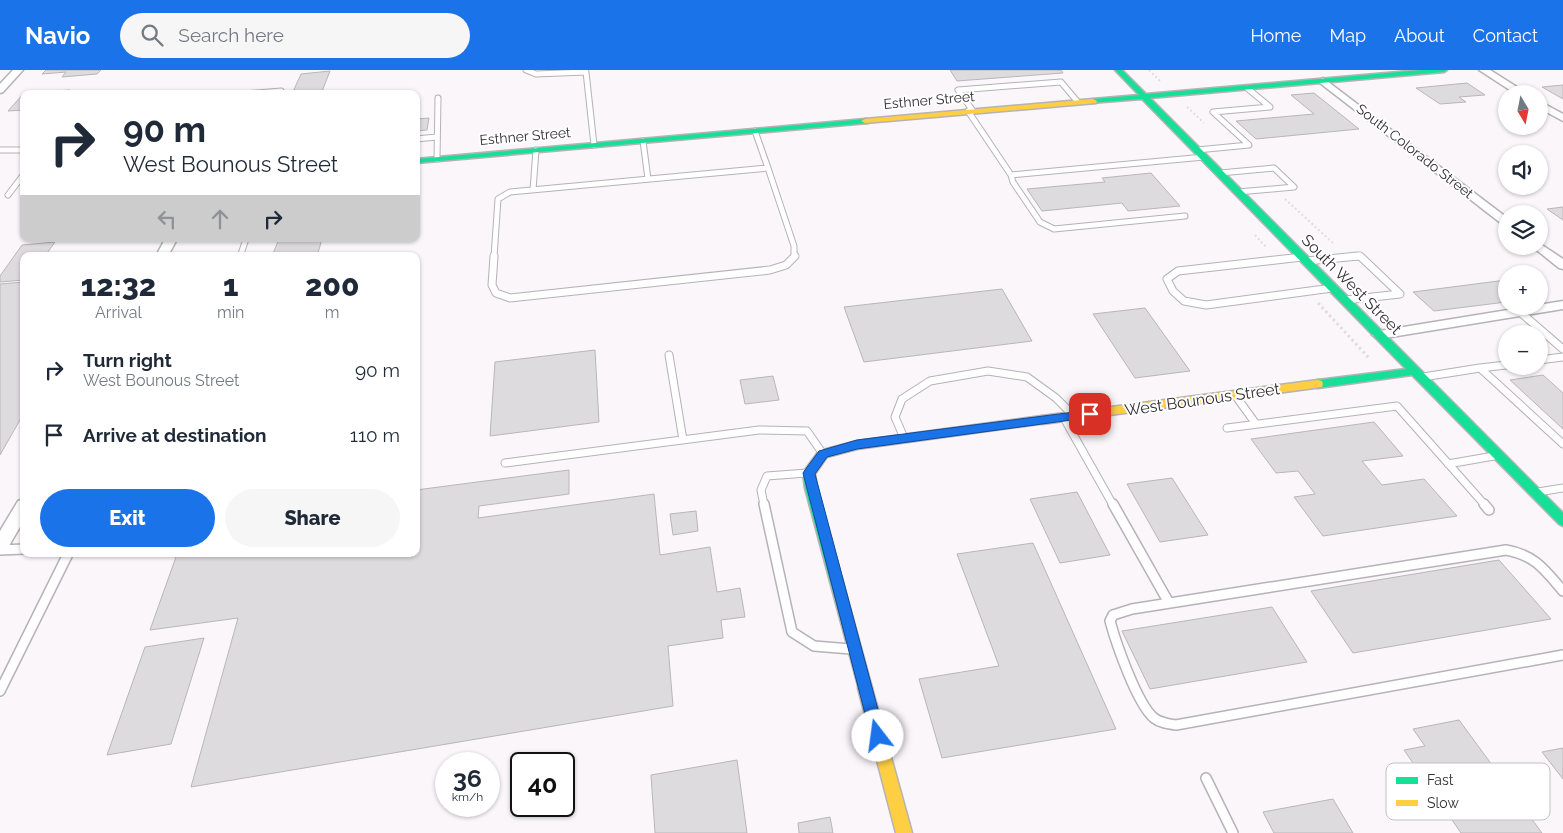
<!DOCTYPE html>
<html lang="en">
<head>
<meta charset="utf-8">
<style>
	body { margin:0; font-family:Raleway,sans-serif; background:#f6f6f7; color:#1f2937; height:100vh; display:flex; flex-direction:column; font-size:19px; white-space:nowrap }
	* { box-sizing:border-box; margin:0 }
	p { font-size:16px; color:#747a83 }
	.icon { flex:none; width:28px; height:28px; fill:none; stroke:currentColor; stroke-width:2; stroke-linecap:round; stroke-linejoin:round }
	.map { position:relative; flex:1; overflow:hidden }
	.drawer { position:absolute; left:20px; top:182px; width:400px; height:305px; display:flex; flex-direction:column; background:#fff; border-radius:10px; box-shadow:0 1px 4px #0004 }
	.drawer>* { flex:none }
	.hud { position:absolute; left:20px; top:20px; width:400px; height:152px; border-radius:10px; box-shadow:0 1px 4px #0004; background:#fff; color:#1f2937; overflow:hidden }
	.needle { width:32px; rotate:170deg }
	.tools { position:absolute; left:1498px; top:15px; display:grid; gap:10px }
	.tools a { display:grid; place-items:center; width:50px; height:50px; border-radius:50%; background:#fff; box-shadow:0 1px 4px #0004; font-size:25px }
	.speed { position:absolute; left:435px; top:682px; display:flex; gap:10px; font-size:25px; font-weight:700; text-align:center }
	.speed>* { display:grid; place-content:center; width:65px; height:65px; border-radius:50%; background:#fff; box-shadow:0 1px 4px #0004; line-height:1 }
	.speed small { font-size:12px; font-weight:400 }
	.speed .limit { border:2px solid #111; border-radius:8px; background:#fff; color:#111 }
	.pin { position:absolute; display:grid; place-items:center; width:42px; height:42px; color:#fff; margin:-21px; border-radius:10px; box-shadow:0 2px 8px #0006 }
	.me { position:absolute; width:55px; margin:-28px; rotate:345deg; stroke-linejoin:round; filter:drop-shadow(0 0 4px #0008) }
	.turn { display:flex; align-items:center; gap:18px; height:105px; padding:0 20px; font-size:22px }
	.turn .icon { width:65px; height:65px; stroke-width:2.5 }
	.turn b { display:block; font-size:35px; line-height:42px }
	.lanes { display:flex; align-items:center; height:48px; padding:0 20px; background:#0003; justify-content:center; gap:25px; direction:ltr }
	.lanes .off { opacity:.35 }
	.eta { display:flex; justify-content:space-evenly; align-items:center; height:85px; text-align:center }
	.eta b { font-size:30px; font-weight:800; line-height:35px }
	.primary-button { display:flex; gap:10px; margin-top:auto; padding:10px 20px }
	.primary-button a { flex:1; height:58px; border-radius:30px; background:#1a73e8; color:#fff; font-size:20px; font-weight:800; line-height:58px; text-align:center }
	.primary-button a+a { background:#f6f6f7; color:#1f2937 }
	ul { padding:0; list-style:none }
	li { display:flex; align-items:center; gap:15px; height:65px; padding:0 20px }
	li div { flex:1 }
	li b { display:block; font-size:19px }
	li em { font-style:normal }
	header { display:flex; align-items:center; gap:30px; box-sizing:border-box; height:70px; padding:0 25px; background:#1a73e8; color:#fff }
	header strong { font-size:24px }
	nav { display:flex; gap:28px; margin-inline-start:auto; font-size:18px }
	.search { width:350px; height:45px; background:#f6f6f7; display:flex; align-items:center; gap:12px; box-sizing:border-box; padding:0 18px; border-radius:28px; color:#747a83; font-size:19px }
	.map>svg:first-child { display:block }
	.building { fill:#dedbde; stroke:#b9b6ba }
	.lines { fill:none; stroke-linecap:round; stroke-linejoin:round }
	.lane-far2-casing { stroke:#b6b2b6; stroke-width:7 }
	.lane-far1-casing { stroke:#b6b2b6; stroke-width:9 }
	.lane-casing { stroke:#b6b2b6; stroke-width:12 }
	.street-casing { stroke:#b6b2b6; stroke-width:3 }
	.fast-casing { stroke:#b6b2b6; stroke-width:3 }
	.slow-casing { stroke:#b6b2b6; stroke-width:3 }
	.path-far1 { stroke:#dfdedf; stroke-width:2; stroke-dasharray:2 2.5; stroke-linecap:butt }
	.path { stroke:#dfdedf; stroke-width:3; stroke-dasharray:2.5 3; stroke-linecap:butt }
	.lane-far2 { stroke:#fefefe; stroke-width:5 }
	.lane-far1 { stroke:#fefefe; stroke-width:7 }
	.lane { stroke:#fefefe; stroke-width:9 }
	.street { fill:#fefefe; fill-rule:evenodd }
	.fast { fill:#16e098; fill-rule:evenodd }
	.slow { fill:#ffcf43; fill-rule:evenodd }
	.route { fill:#1a73e8; stroke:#114b97 }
	.labels { text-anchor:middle; stroke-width:4; stroke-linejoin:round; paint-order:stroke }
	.far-street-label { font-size:14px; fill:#322f32; stroke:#fff }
	.street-label { font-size:16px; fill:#322f32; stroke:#fff }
	.key { fill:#fff; stroke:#c2c1c2; stroke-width:1 }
	.key-label { font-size:14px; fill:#322f32 }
</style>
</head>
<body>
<header>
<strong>Navio</strong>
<div class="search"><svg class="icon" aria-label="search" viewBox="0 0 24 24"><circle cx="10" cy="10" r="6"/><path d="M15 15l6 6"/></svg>Search here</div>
<nav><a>Home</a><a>Map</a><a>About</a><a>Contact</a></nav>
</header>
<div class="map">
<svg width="1563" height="763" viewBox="0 0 1563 763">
	<rect width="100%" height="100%" fill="#faf6fa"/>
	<path class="building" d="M46,0H101L97,4L62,7L66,2L42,4Z
		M950,0H1061L1063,3L957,11Z
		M330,1L321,24H292L301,4Z
		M1467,13L1485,25L1459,27L1466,32L1440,34L1416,18Z
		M1563,15V29L1542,17Z
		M70,20L67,24H24V40L8,41L24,23Z
		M1314,23L1359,59L1256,69L1236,51L1314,44L1291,25Z
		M429,48L427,60L416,61V49Z
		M1151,103L1180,136L1128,141L1122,133L1042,141L1027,119L1105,112L1102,108Z
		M1563,137V150L1547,139Z
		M279,169H322L318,183L272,186Z
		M55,172L45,186H24V210L0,212V206L22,175Z
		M1506,210V232L1434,241L1413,222Z
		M24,212V343L0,385V214Z
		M1002,219L1032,271L864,292L844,237Z
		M1145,238L1190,301L1135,308L1093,244Z
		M595,280L599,352L490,366L495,292Z
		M1543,305L1563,323V359L1510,310Z
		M773,306L779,330L745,334L740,310Z
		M1374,352L1403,386L1362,391L1382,415L1424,409L1457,446L1323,466L1294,427L1315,424L1298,401L1276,403L1251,369Z
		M569,400V424L479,436L478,448L654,424L660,485L710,477L717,522L740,518L745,547L721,550L723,568L668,576L673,636L191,717L238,548L150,560L177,484H416V420Z
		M1172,408L1208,465L1160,472L1127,414Z
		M1077,422L1110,485L1060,493L1030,429Z
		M696,441L698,461L673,465L670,444Z
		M1033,473L1116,659L942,688L919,609L999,596L957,484Z
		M1499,490L1551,549L1353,583L1311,521Z
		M1272,537L1307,592L1150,619L1122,561Z
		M204,568L171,674L107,685L145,577Z
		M1459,650L1542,763H1461L1404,680L1425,676L1413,659Z
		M1563,678V709L1542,682Z
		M737,690L747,763H655L651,705Z
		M1333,729L1353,763H1274L1263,742Z
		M830,747L833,763H799L798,753Z"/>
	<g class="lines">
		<g class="lane-far2-casing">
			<path id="lane-far2" d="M526,0L536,4L586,2L594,75
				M245,24L281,21
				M968,41L1011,105
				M973,41L958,20L1061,12L1077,31
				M755,61L768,98
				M416,69L437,67
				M643,71L648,109
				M0,80H24
				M1197,80L1249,75L1213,42L1270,37L1247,18
				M437,89L438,28
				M768,98L794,176V187
				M1220,103L1274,98L1294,117L1238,122
				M533,120L536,80
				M8,125L24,104
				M1185,146L1054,159L1040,152L1013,112L1011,105L1204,87
				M241,184L246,169
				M494,187L498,129L510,122L768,98
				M1298,187H1302
				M1345,187H1362"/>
		</g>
		<g class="lane-far1-casing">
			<path id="lane-far1" d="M494,186L492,215L496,223L510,228L770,200L786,195L795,186
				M1302,187L1178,201L1167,209L1173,221L1184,231L1206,235L1332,218
				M1307,191L1358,186
				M1345,230L1400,224L1360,186
				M1520,242L1563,279
				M669,285L683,370
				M1539,290L1563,287
				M1480,298L1506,295
				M1423,307L1480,298L1563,374
				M1235,325L1256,354
				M1064,348L1113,435
				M1227,358L1397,336L1485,435
				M904,368L895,347L902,329L930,311L988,301L1027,307L1056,328L1074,346
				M505,393L759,360L807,361L823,384
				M1448,394L1494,386
				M1538,422L1563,418
				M764,435L761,420L767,406L807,403"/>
		</g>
		<g class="lane-casing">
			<path id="lane" d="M764,434L792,562L814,576L851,579
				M1113,434L1169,533
				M1484,434L1489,440
				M0,480L24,479
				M1563,521C1545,500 1535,485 1506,480L1132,539L1113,545L1110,551C1116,573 1137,634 1154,648C1160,653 1168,654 1176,655L1563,585
				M0,621L68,484
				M1206,708L1233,763"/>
		</g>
		<g class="street-casing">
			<path id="street" d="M13,0H23L3,22L0,23V14Z
				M1479,0H1490L1528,24H1516Z
				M1323,8L1506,147V155L1502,154L1320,13L1318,11Z
				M1539,31L1563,44V51L1539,38Z
				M165,169H177L168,186H156Z
				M1539,173L1563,189V199L1559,198L1534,178L1532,176H1539Z
				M1563,231V239L1379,269L1372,265L1379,261Z
				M24,429V450L6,481L0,483V461L18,431Z"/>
		</g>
		<g class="fast-casing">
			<path id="fast" d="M1115,0H1122L1146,24L1421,0H1447L1444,2L1150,28L1563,443V456L1559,454L1412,305L1318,318L1314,317L1313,314L1314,311L1318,310L1406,299L1142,29L1090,33L1089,31L1093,29L1139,25Z
				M865,49H868V53L416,93V89Z
				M1042,346L1046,347L1047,350L1046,353L857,379L827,387L815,404L817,418L872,618L870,623L865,625L860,623L805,418L803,403L805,400L819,381L857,371Z"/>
		</g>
		<g class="slow-casing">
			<path id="slow" d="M1093,29L1097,31L1096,33L865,53L861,51L865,49Z
				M1318,310L1322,311L1323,314L1322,317L1042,354L1037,350L1042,346Z
				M865,611L870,613L872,618L912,763H896L858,618L860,613Z"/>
		</g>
		<path class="path-far1" d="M1149,0L1161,12
			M1187,37L1204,53
			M1285,129L1334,174
			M1255,165L1266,177"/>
		<path class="path" d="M1318,233L1369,288"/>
		<use href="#lane-far2" class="lane-far2"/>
		<use href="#lane-far1" class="lane-far1"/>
		<use href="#lane" class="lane"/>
		<use href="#street" class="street"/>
		<use href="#fast" class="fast"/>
		<use href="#slow" class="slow"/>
	</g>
	<path class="route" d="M1090,340L1096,344L1094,347L857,379L827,387L815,404L885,666L883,671L878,674L872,671L803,403L805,400L819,381L857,370Z"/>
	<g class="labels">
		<g class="far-street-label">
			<text transform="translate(929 30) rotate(-5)" y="5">Esthner Street</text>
			<text transform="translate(525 66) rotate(-5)" y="5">Esthner Street</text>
			<text transform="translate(1415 81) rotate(38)" y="5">South Colorado Street</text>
		</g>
		<g class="street-label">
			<text transform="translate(1352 214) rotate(45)" y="6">South West Street</text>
			<text transform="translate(1202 329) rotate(-8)" y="6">West Bounous Street</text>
		</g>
	</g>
	<rect x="1386" y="693" width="164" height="57" rx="8" class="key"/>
	<rect x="1396" y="707" width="22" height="7" fill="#16e098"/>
	<rect x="1396" y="730" width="22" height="6" fill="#ffcf43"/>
	<g class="key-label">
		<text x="1427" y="715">Fast</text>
		<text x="1427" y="738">Slow</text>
	</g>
</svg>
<div class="tools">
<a><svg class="needle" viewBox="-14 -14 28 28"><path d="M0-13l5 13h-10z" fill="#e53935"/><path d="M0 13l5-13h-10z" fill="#747a83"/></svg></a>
<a><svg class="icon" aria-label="sound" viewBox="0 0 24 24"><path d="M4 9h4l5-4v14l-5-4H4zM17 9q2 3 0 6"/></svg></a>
<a><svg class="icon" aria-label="layers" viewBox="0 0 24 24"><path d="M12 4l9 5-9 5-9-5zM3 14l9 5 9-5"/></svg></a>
<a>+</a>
<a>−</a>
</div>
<div class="speed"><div>36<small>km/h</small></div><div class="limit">40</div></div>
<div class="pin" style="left:1090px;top:344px;background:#d93025"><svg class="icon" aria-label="arrive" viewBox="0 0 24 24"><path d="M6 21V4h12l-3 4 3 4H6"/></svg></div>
<svg class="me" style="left:878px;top:666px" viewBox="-20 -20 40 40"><circle r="19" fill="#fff"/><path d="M0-13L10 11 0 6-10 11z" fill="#1a73e8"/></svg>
<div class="hud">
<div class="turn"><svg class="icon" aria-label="right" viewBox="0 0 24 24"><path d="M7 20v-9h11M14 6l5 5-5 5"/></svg><div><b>90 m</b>West Bounous Street</div></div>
<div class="lanes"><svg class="icon off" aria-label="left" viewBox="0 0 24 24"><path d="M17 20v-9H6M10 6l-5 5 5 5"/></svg><svg class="icon off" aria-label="ahead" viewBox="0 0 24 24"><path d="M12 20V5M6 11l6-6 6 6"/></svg><svg class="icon" aria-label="right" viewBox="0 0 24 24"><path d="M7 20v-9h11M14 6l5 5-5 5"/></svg></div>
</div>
<section class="drawer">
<div class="eta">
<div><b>12:32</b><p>Arrival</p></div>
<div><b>1</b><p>min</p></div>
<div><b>200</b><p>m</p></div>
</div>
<ul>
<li><svg class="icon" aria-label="right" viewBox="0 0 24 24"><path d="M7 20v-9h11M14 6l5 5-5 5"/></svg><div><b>Turn right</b><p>West Bounous Street</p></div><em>90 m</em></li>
<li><svg class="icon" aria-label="arrive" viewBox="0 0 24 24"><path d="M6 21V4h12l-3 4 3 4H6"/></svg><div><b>Arrive at destination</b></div><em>110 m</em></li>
</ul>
<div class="primary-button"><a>Exit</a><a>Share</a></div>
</section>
</div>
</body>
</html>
